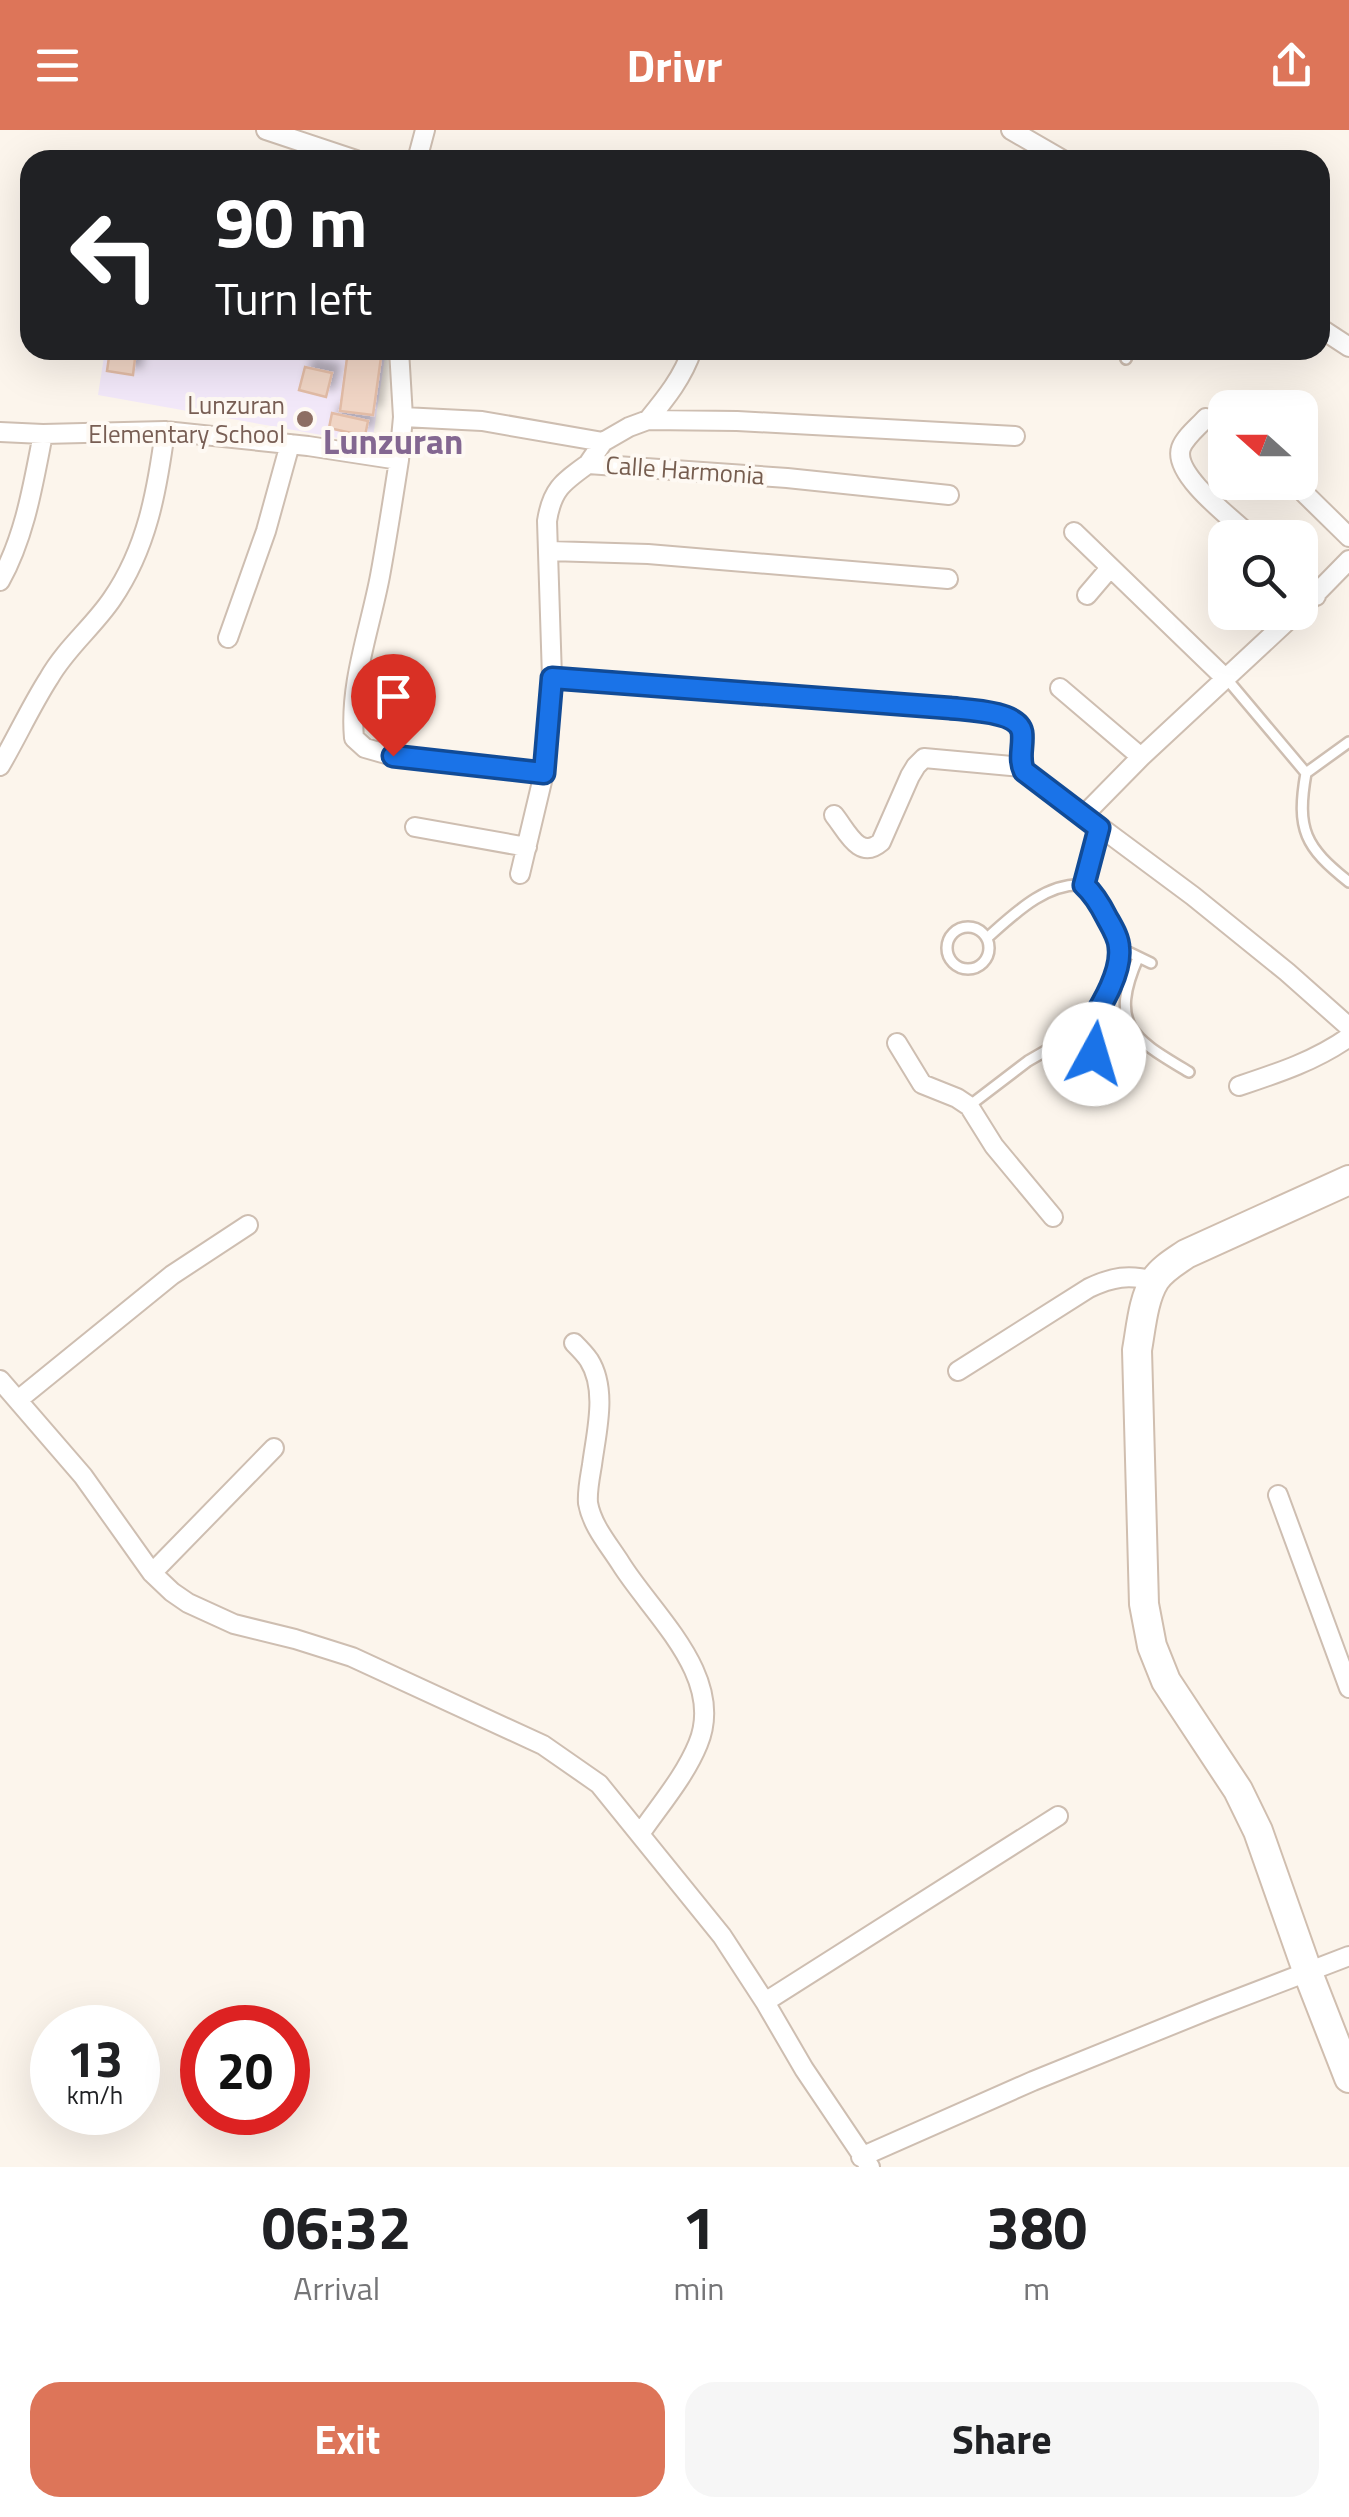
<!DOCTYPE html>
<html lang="en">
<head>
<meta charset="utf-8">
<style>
	body { margin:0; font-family:"Titillium Web",sans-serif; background:#f6f6f6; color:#202124; height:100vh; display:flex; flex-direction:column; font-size:38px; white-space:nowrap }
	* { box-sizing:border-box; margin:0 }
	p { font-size:32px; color:#757577 }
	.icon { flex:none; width:55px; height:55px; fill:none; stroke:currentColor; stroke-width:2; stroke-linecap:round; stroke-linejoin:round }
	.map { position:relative; height:2037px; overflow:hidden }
	.side { display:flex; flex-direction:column; background:#fff; flex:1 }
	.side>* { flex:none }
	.guide { position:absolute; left:20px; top:20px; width:1310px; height:210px; border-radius:30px; box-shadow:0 10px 40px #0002; background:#202124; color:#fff; overflow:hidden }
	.needle { width:65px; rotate:291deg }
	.tools { position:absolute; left:1208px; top:260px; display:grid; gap:20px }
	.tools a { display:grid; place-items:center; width:110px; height:110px; border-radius:20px; background:#fff; box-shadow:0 10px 40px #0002; font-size:50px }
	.speed { position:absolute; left:30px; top:1875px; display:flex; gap:20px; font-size:50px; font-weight:700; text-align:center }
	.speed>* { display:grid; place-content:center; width:130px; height:130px; border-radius:50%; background:#fff; box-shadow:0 10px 40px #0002; line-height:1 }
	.speed small { font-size:25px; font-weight:400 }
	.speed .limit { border:15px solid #d22; background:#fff; color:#111 }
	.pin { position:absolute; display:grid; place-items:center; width:85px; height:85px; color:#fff; margin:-102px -42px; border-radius:50% 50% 50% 0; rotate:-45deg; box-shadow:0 0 10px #0007 }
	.pin .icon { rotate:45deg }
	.me { position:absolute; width:110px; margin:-55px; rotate:6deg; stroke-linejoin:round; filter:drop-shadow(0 0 8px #0008) }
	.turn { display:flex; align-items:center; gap:35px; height:210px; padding:0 30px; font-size:45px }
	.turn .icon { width:130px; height:130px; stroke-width:2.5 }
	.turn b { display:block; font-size:70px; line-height:85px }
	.eta { display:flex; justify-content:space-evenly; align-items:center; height:170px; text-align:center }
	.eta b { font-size:60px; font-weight:700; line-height:70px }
	.button { display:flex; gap:20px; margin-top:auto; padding:20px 30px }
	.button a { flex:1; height:115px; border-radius:30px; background:#dd7559; color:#fff; font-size:40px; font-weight:700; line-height:115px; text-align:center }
	.button a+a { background:#f6f6f6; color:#202124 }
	header { display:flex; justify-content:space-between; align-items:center; height:130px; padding:0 30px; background:#dd7559; color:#fff; font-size:45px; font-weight:700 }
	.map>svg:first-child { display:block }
	.education { fill:#f2e8f9 }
	.building { fill:#f0d5c5; stroke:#e2bca6; stroke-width:2.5; filter:url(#shadow) }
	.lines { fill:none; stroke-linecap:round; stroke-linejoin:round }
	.service-casing { stroke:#cebeb1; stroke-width:14 }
	.minor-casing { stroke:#cebeb1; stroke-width:22 }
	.secondary-casing { stroke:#d0beaf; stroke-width:32 }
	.service { stroke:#fff; stroke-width:9 }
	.minor { stroke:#fff; stroke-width:18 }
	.secondary { stroke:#fff; stroke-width:28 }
	.route-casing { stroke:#114b97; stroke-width:25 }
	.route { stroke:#1a73e8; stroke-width:18 }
	.education-dot { fill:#8d6e63; stroke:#fef9f3; stroke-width:4 }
	.labels { text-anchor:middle; stroke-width:8; stroke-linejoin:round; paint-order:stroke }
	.education-label { font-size:25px; fill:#785e54; stroke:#fef9f3; text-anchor:end }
	.street-label { font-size:25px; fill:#765d4f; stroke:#fef9f3 }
	.district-label { font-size:35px; font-weight:bold; fill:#836791; stroke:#fef9f3 }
</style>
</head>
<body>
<header><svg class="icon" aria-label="menu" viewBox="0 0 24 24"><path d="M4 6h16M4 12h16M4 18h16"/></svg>Drivr<svg class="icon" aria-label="share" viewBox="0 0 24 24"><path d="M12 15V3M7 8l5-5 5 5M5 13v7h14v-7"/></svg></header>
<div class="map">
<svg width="1349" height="2037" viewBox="0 0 1349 2037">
	<defs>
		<filter id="shadow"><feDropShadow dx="8" dy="-8" stdDeviation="5" flood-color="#0004"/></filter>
	</defs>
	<rect width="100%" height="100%" fill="#fcf5ec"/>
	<path class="education" d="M105,220H386L372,314L98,265Z"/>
	<path class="building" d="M110,220H136L133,245L107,241Z
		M273,220H299L296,228Z
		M348,220H382L373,285L340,281Z
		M305,237L332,243L326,267L299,260Z
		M332,283L368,291L365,306L329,298Z"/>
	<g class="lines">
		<g class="service-casing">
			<path id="service" d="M1126,229L1130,220
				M1226,548L1306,643L1349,612
				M1306,643C1296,700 1305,717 1349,752
				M947 818a21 21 0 1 1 42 0a21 21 0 1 1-42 0Z
				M987,808C1014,784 1046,752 1084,755
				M1120,818L1151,833
				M1138,828C1108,896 1134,909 1189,942
				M1061 916a17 17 0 1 1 34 0a17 17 0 1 1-34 0Z
				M1086,901C1099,879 1121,844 1119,818C1119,808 1112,797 1107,788C1101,776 1094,765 1084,755L1099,698
				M969,976L1028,931L1061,912"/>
		</g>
		<g class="minor-casing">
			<path id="minor" d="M266,0L356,30
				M1011,0L1063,30
				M417,30L425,0
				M1320,198L1349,217
				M403,287L482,291L603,312L588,334L787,348L949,365
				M1206,288C1198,297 1185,307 1181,318C1172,345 1234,390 1253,408
				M648,290C666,268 683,247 692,220
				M0,302L43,304L165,301L308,316L399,330L403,287L399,220
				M603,312L629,297L648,290L737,291L1015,306
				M399,330C393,369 387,408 380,446C370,499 349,554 354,608L365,618L393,626L544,643
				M1296,355L1349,407
				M1074,402L1225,548
				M549,421L648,424L948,449
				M0,451C25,406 33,355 43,304
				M1300,451L1316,466
				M1087,465L1110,438
				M1300,480L1349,430
				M1297,482L1141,627L1084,685L1193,766L1287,842L1349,897
				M228,508L266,401L290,314
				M552,548L950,578C967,580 1018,581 1022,602C1024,615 1019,627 1024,641L1084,685
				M1060,558L1141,627
				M0,636C17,607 31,576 49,548C66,518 93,497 112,469C147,418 157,361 165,301
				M834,685C847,701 859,731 881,712L910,646L916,636L924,628L1022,637
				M415,697L527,717
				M520,744L544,643L552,548L547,391C552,359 563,352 588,334
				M897,913L922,954L957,968L969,976L994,1016L1053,1087
				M1239,956C1278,943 1315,931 1349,907
				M574,1213C579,1218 585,1224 589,1230C608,1260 596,1303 592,1335C590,1347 587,1361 588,1373C592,1396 609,1415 621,1434C653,1485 726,1547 698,1614C685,1646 660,1675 640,1704
				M958,1241L1089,1158C1112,1147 1129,1144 1154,1151
				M0,1250L83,1346L152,1443L172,1462L188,1473L234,1494L295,1509L352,1527L543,1615L599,1654L722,1806L765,1872L804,1939L870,2037
				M18,1270L172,1145L248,1095
				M1278,1365L1349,1558
				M152,1443L274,1318
				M765,1872L1058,1686
				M861,2027L1033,1951L1211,1879L1349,1826"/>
		</g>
		<g class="secondary-casing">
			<path id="secondary" d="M1349,1050L1186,1124C1176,1131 1162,1139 1155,1150C1143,1169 1141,1198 1137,1220L1144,1474L1152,1516L1166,1551L1238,1660L1258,1701L1308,1843L1349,1948"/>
		</g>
		<use href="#service" class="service"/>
		<use href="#minor" class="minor"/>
		<use href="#secondary" class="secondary"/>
	</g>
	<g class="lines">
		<g class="route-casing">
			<path id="route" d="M393,626L544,643L552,548L950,578C967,580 1018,581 1022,602C1024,615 1018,628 1024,641L1099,698L1084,755C1094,764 1101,776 1107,788C1112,797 1119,808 1119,818C1122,844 1099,879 1086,901C1094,909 1096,913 1094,924"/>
		</g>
		<use href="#route" class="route"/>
	</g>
	<circle class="education-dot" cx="305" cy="289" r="10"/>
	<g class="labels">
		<g class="education-label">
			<text x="285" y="284">Lunzuran<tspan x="285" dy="29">Elementary School</tspan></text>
		</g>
		<g class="street-label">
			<text transform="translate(685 340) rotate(4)" y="9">Calle Harmonia</text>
		</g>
		<g class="district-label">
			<text x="393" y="324">Lunzuran</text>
		</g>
	</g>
</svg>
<div class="tools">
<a><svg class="needle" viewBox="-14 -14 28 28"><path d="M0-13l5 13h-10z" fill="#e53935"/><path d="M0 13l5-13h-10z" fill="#757577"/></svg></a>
<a><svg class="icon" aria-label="search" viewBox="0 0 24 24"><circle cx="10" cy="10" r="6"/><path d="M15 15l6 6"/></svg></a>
</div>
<div class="speed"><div>13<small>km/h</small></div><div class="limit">20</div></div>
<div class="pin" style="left:393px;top:626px;background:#d93025"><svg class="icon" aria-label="arrive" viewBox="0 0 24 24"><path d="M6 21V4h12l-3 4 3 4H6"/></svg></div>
<svg class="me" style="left:1094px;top:924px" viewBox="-20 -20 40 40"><circle r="19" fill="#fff"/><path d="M0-13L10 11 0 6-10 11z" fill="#1a73e8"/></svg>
<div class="guide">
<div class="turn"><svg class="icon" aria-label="left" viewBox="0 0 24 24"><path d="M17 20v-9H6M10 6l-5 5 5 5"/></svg><div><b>90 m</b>Turn left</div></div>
</div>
</div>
<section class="side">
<div class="eta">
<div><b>06:32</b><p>Arrival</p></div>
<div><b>1</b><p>min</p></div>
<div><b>380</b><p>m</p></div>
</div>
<div class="button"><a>Exit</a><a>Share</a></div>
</section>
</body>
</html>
